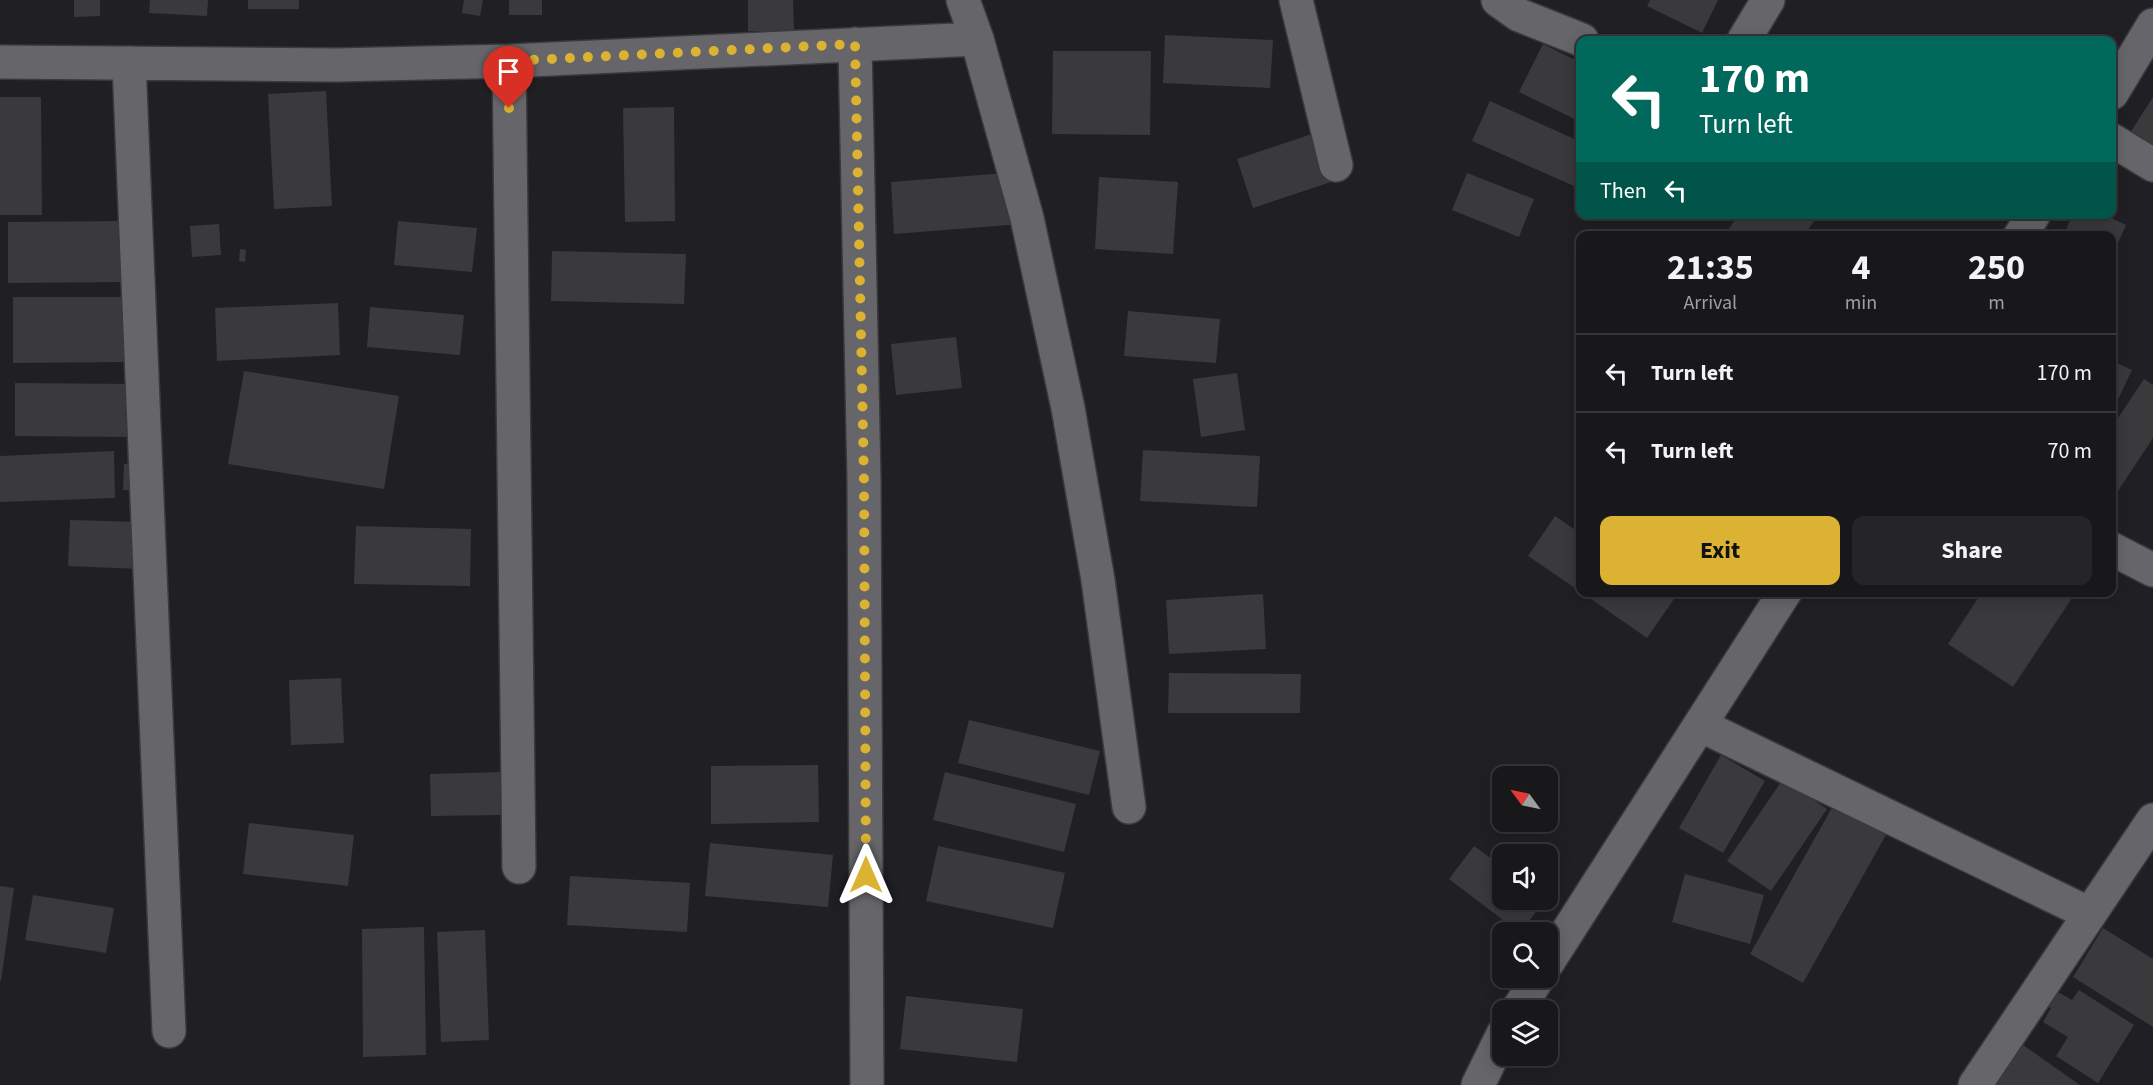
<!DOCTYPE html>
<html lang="en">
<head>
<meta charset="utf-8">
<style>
	body { margin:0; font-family:"Source Sans 3",sans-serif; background:#252427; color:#f1f3f6; height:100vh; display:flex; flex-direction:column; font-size:22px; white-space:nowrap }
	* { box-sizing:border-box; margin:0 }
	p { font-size:20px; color:#9f9fa2 }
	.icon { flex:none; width:33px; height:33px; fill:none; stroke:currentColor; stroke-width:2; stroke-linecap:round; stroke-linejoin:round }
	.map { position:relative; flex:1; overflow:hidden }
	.side { position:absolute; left:1576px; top:231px; width:540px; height:366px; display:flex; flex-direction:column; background:#18171a; border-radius:12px; box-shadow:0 3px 15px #0003,0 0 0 2px #363639 }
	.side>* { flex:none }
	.banner { position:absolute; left:1576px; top:36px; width:540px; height:183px; border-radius:12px; box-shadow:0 3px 15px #0003,0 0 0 2px #363639; background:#00695c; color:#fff; overflow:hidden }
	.needle { width:39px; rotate:303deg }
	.buttons { position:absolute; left:1492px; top:766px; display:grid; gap:12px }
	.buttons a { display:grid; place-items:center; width:66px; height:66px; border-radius:12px; background:#18171a; box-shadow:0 3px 15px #0003,0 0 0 2px #363639; font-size:30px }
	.pin { position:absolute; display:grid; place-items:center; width:51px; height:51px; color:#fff; margin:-62px -26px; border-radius:50% 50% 50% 0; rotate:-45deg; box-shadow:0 0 6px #0007 }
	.pin .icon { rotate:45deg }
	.me { position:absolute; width:66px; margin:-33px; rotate:0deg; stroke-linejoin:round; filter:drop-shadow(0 0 4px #0008) }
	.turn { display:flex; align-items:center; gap:21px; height:126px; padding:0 24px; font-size:27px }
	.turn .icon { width:78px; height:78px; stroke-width:2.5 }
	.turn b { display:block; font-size:42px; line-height:51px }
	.then { display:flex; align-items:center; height:57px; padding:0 24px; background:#0003; gap:12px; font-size:22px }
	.eta { display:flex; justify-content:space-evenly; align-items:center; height:102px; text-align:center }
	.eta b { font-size:36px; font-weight:700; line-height:42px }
	.primary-button { display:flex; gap:12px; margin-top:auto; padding:12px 24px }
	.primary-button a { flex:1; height:69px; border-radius:12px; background:#dcb233; color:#111; font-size:24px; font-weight:700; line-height:69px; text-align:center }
	.primary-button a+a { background:#252427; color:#f1f3f6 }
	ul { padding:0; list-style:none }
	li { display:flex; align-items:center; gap:18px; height:78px; padding:0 24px; border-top:2px solid #363639 }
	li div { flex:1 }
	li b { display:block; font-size:22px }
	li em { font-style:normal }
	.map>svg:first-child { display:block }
	.building { fill:#3a393c }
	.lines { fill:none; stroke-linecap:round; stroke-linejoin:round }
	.minor-casing { stroke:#3a393c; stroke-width:36 }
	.minor { stroke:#666569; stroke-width:33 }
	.route { stroke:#dcb233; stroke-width:10; stroke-dasharray:0 18 }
</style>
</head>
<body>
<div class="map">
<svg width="2153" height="1085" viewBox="0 0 2153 1085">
	<rect width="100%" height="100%" fill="#201f23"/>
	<path class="building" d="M74,0H100V16L74,17Z
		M150,0H208L207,16L149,13Z
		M248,0H299V9H248Z
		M464,0H483L480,16L462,13Z
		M509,0H542V15H509Z
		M748,0H793L794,31H748Z
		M1650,0H1718L1702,33L1647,6Z
		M1165,35L1273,40L1270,88L1163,83Z
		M1543,44L1581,63V122L1519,92Z
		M1053,51H1151L1150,135L1052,134Z
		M326,91L332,206L274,209L268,94Z
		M0,97H41L42,215H0Z
		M2153,97V149L2130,133Z
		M1490,101L1581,142V189L1472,141Z
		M674,107L675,221L625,222L623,108Z
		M1315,133L1331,182L1253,208L1237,159Z
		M1018,172L1022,224L894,234L891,182Z
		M1467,173L1534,199L1519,237L1452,210Z
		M1099,177L1178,182L1173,254L1095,249Z
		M1739,214H1811L1816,218L1804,236H1724Z
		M2073,214H2103L2126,225L2112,256V236H2063Z
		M127,221V282L8,283V222Z
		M398,221L477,228L472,272L394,265Z
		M219,224L221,255L192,257L190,226Z
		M240,249L246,250L245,262L239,261Z
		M552,251L686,254L684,304L551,301Z
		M13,297H130V362L13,363Z
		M338,303L340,355L217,361L215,308Z
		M370,307L464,315L460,355L367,347Z
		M1128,311L1220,319L1216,363L1124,356Z
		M956,337L962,388L896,395L891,344Z
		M2112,361L2132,370L2112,412Z
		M244,371L399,396L384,489L228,464Z
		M1237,373L1245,430L1201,437L1193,379Z
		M2144,379L2153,385V438L2112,500V427Z
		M15,383L134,384L133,437L15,436Z
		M1143,450L1260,456L1257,507L1140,501Z
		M114,451L115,498L0,502V456Z
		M124,464H141L140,490H123Z
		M1555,516L1581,534V592L1528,556Z
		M70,520L141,522L139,569L68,566Z
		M356,526L471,529L470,586L354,584Z
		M1581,592H1665L1674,599L1647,638Z
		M1982,592H2076L2013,687L1948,644Z
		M1263,594L1266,649L1169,654L1166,600Z
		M1169,673L1301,674L1300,713H1168Z
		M341,678L344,743L291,745L289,680Z
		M969,720L1100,751L1089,795L958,763Z
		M1721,755L1765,781L1723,853L1679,828Z
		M818,765L819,822L711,824V766Z
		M503,772V815L431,816L430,774Z
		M945,772L1076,804L1064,852L933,820Z
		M1783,779L1827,809L1771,891L1727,861Z
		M1834,804L1887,833L1803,983L1750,954Z
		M249,823L354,835L348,886L243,874Z
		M710,843L833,855L828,907L705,896Z
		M938,846L1065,873L1053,928L926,901Z
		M1474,846L1503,867V900H1545L1520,933L1449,879Z
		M1685,874L1764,895L1750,944L1672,922Z
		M570,876L690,883L687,932L567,925Z
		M0,886L14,888L1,981H0Z
		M33,895L114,908L106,953L25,940Z
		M424,927L426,1055L363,1057L362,929Z
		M2103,928L2153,959V1027L2073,977Z
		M485,930L489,1040L441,1042L437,932Z
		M2079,990L2134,1025L2098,1083L2056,1056L2068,1037L2043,1022L2051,1008L2047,1006L2056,991L2072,1000Z
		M906,996L1023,1009L1017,1062L900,1049Z
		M2023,1045L2080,1085H1995Z"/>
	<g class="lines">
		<g class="minor-casing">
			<path id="minor" d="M963,0L977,39L1027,218L1068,408L1098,580L1129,807
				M1296,0L1336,165
				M1498,0L1519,15L1582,40
				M1744,40L1768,0
				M855,44L864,480L867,1085
				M509,61L519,867
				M0,62L337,65L509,61L977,39
				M129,63L169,1031
				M2112,93L2153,25
				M2112,140L2153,165
				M2020,236L2034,214
				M2112,549L2153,570
				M1700,725L2090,914
				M1548,962L1785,592
				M1517,1011L1538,978
				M1478,1085L1503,1034
				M1975,1085L2153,820"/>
		</g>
		<use href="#minor" class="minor"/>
	</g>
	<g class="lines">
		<path class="route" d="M509,108V61L855,44L864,480L866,875"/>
	</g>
</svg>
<div class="buttons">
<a><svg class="needle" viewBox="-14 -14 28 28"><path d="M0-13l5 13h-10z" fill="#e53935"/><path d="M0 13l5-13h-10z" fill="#9f9fa2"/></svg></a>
<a><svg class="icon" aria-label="sound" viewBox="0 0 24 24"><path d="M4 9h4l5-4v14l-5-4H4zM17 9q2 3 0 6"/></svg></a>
<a><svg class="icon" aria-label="search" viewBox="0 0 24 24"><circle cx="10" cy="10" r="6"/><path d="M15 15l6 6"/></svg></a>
<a><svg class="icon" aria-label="layers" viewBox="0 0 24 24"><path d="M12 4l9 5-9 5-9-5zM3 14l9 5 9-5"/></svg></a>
</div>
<div class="pin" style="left:509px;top:108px;background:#d93025"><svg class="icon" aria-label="arrive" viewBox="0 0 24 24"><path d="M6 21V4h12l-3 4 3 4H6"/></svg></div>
<svg class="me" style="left:866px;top:875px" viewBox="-20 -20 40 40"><path d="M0-17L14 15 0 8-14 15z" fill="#dcb233" stroke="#fff" stroke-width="4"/></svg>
<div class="banner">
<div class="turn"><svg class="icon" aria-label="left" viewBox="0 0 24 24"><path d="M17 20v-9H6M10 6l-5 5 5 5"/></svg><div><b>170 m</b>Turn left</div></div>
<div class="then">Then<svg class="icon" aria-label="left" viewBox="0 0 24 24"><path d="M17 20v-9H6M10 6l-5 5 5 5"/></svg></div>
</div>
<section class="side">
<div class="eta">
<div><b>21:35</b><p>Arrival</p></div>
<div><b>4</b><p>min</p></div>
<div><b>250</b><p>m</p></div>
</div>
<ul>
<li><svg class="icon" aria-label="left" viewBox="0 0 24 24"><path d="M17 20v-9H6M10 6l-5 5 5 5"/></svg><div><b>Turn left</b></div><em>170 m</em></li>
<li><svg class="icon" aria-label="left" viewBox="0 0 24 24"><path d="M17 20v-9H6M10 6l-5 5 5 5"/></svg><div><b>Turn left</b></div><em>70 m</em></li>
</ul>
<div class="primary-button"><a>Exit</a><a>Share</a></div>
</section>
</div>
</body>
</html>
